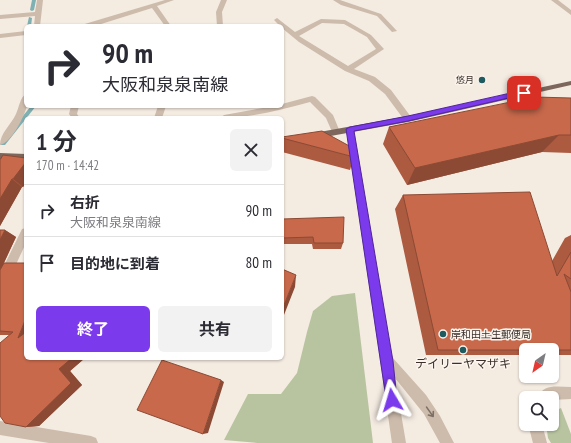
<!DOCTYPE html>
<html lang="ja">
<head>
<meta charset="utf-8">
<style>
	body { margin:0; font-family:"PT Sans Narrow","Noto Sans JP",sans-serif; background:#f2f2f3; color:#2b2b33; height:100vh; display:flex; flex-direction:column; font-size:15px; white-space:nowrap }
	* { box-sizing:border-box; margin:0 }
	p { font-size:13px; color:#7c7c81 }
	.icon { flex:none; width:22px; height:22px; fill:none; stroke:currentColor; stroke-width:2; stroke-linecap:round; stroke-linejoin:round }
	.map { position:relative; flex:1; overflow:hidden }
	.panel { position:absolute; left:24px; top:116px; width:260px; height:244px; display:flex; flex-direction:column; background:#fff; border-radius:6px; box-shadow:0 1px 3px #0004 }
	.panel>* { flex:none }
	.hud { position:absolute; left:24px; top:24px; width:260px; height:84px; border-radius:6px; box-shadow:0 1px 3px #0004; background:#fff; color:#2b2b33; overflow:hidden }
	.needle { width:26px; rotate:214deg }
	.fabs { position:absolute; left:519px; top:343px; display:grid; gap:8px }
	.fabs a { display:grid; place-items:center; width:40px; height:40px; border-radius:6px; background:#fff; box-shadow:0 1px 3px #0004; font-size:20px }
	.pin { position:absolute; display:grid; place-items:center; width:34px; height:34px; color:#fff; margin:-17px; border-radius:8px; box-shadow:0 2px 6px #0006 }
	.me { position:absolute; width:44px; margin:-22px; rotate:353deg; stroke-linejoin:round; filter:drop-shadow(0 0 3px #0008) }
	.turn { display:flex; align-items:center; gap:14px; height:84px; padding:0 12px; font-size:18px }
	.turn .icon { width:52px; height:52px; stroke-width:2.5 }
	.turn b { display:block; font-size:28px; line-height:34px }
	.round { display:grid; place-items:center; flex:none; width:42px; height:42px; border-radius:6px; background:#f2f2f3 }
	.head { display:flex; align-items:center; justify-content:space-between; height:68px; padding:0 12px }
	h1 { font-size:24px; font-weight:700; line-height:30px }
	.button { display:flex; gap:8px; margin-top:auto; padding:8px 12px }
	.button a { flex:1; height:46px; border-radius:6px; background:#7c3aed; color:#fff; font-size:16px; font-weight:700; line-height:46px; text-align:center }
	.button a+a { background:#f2f2f3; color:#2b2b33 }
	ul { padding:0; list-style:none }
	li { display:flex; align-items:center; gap:12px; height:52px; padding:0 12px; border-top:1px solid #e1e1e2 }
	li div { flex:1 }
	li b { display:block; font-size:15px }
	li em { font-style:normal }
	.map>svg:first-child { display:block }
	.green { fill:#b8c4a0 }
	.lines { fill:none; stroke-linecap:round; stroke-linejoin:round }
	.stream { fill:#7fb0b2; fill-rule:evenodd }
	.minor { fill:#cdbbac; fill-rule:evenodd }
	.major { fill:#7d675c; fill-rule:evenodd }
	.wall { fill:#ac5a40 }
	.shaded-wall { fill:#8c4a34 }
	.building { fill:#c8694b; stroke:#8c4a34 }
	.oneway { stroke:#7d6f65 }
	.route { fill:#7c3aed; stroke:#51269a }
	.poi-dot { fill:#1f5a5e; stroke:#fbf5ee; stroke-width:1.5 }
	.labels { text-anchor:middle; stroke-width:3; stroke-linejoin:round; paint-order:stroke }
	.far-poi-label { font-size:9px; fill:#3b302b; stroke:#fbf5ee; text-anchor:end }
	.poi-label { font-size:10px; fill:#3b302b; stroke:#fbf5ee; text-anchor:start }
	.near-poi-label { font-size:12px; fill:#3b302b; stroke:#fbf5ee }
</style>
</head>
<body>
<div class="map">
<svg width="571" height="443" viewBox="0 0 571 443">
	<rect width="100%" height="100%" fill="#f4ebe1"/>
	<path class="green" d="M355,293L373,443H258L224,440L248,394H281L297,373L307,332L313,311L332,296Z
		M561,408L571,434V443H551L548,438L546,424H552V412Z"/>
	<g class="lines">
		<path class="stream" d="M32,0H36L34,10L32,11L30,10Z
			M29,17L32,18L31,26H27Z
			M31,106H36L5,145H1L0,144L1,143Z"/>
		<path class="minor" d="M37,0H43L40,26H34L35,16L0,19V15L35,12Z
			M165,0H174L157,6L171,26H165L152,8L98,25L78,26Z
			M221,0H227L222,12L223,26H217L216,12Z
			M333,0H340L381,14L397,31L392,32L377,16L341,5Z
			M551,0H558L571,10V15Z
			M277,18L295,32L321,19L345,20L371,35L384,49L354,69L375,77L391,90L411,117L412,119L411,121H405L385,94L369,81L345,71L299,42L282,28V26H280L274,20ZM322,23L344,24L367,37L376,49L348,66L299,36Z
			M26,31V35L0,38V34Z
			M26,94V106H27C24,117 12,142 0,145C0,133 11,125 16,114C19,108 20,97 26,94Z
			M312,96L315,97L333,115L340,132L339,134H333L326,118L310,102C280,110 251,118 220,118L224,115L274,106H282V104Z
			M71,106H79L77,114L80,118H72L69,114Z
			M158,106H166L162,118H154Z
			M350,126L354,129L392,357L426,395L440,416L454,443H440L424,414L395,378L406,443H392L346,129Z
			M26,228V243L4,290L0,291V274L22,229Z
			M571,387V399L552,400V398H537C544,383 557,387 571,387Z
			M0,421L91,436L96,438L98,443H49L0,435Z
			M528,424H542L547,443H533Z"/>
		<path class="major" d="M571,81V85L408,122L314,139L310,136L314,133L408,116Z
			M0,153L26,154V160L0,159Z"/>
	</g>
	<path class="wall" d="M571,98V153L542,152L407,185L383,144L389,127Z
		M282,137L354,157L350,170L282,152Z
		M26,158V183L23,187H22L0,226V160Z
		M403,195L552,261L565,238L571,235V355H552V350H526V355H426L395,209Z
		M282,219L343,243L341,249H313L312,244H282Z
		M0,230H5L16,237L4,263L26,358H85L70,371L82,385L39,426L26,427L10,335H0Z"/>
	<path class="shaded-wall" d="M559,135L542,152L407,185L415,168Z
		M26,162V183L23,187L13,179Z
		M12,179L22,187L0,226V199Z
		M5,230L16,237L0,271V240Z
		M296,275L295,287L282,320V310Z
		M26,318V340L18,338Z
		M72,358H85L70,371L82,385L39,426L26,427L59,369Z
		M221,380L224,382L208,433L203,434Z"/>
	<path class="building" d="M535,97L571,98V135H559L415,168L389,127Z
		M322,131L353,148L354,157L282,138V137Z
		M3,155L26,158V162L13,179H12L0,199V160Z
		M530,192L557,276L571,252V279L564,274L571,292V350H438L403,195Z
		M344,217L343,243H314L313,237L282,238V219Z
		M0,230H5L0,240Z
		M4,263H26V318L18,338L26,332V358H72L59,369L71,383L26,427L5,423L0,416V343L13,332L0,331V270Z
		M282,269L296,275L282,310Z
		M162,360L221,380L203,434L137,410Z"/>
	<defs><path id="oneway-shaft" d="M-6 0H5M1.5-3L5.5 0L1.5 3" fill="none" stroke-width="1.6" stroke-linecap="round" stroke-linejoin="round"/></defs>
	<use class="oneway" href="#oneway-shaft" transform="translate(430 412) rotate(55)"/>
	<path class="route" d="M524,90L527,93L526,94L408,121L354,131L393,361L397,400L396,405L392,406L387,405L346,129L350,127L408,116Z"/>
	<g class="poi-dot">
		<circle cx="482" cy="80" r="4"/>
		<circle cx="443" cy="334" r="4"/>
		<circle cx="463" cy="350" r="4"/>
	</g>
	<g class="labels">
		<g class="far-poi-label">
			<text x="474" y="83">悠月</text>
		</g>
		<g class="poi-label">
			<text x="451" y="338">岸和田土生郵便局</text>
		</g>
		<g class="near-poi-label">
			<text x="463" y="368">デイリーヤマザキ</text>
		</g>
	</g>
</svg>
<div class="fabs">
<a><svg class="needle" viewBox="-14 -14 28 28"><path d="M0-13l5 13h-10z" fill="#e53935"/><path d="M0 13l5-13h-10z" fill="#7c7c81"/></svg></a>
<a><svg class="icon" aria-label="search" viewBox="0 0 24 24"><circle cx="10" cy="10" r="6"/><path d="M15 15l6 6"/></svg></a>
</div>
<div class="pin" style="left:524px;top:93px;background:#d93025"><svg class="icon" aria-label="arrive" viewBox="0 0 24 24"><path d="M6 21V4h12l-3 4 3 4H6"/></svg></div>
<svg class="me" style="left:392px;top:400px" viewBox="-20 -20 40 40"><path d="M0-17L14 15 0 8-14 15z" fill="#7c3aed" stroke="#fff" stroke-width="4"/></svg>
<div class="hud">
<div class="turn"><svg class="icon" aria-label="right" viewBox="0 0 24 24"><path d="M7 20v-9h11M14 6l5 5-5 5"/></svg><div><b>90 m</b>大阪和泉泉南線</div></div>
</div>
<section class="panel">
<div class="head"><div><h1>1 分</h1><p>170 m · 14:42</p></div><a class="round"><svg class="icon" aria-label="close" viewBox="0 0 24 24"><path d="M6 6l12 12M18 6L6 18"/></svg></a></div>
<ul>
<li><svg class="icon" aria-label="right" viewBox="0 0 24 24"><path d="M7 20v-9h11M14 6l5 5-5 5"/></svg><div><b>右折</b><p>大阪和泉泉南線</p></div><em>90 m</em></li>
<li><svg class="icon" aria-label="arrive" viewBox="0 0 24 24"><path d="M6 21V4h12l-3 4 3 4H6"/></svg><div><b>目的地に到着</b></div><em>80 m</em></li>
</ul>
<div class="button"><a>終了</a><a>共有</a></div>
</section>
</div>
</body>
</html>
